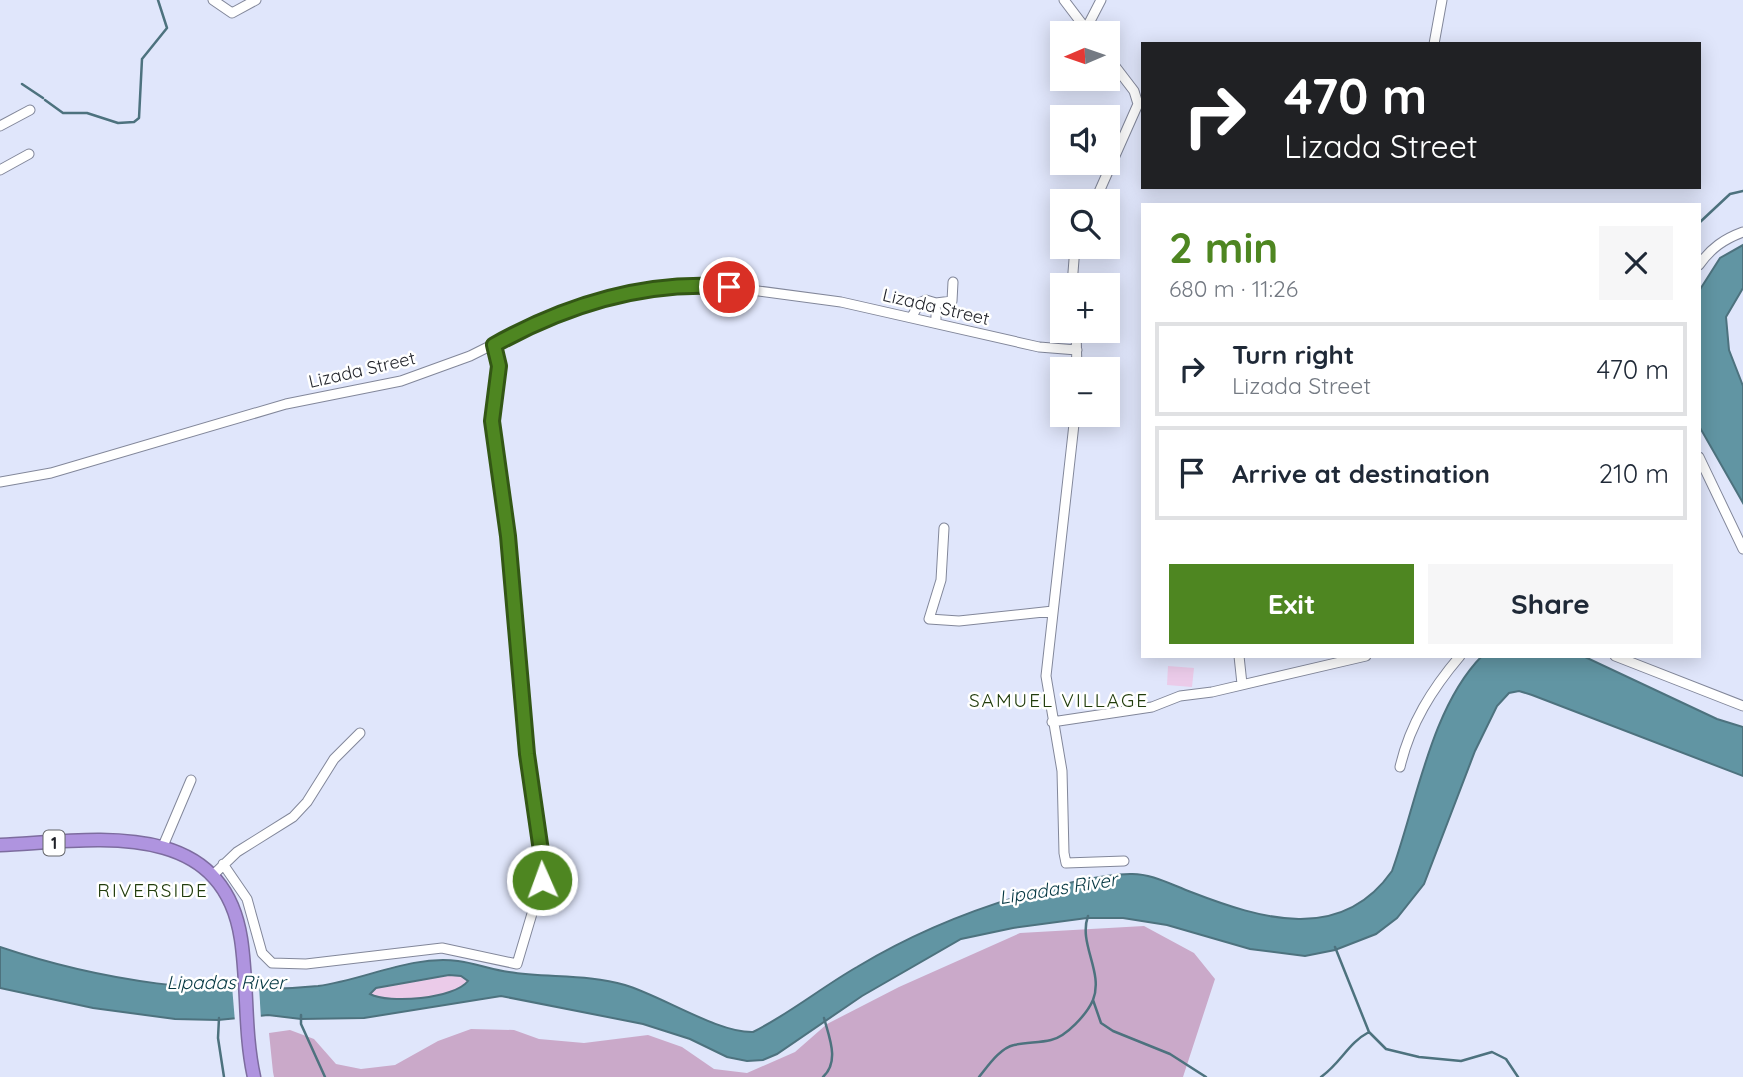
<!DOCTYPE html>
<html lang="en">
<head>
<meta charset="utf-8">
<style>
	body { margin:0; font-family:Quicksand,sans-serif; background:#f6f6f7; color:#1f2937; height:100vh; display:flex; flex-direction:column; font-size:26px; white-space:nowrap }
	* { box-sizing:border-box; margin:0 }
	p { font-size:23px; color:#747a83 }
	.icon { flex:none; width:38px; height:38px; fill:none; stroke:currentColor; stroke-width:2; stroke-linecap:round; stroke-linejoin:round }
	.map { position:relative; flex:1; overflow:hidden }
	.details { position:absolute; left:1141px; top:203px; width:560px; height:455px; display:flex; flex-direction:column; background:#fff; border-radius:0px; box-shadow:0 4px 18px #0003 }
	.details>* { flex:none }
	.top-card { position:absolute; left:1141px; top:42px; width:560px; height:147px; border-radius:0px; box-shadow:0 4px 18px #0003; background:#202124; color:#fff; overflow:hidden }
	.needle { width:46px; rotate:268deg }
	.tools { position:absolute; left:1050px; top:21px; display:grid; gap:14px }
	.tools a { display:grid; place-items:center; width:70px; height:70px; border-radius:0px; background:#fff; box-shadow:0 4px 18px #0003; font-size:35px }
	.pin { position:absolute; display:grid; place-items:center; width:60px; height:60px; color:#fff; margin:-30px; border:4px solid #fff; border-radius:50%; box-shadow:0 2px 7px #0007 }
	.me { position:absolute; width:77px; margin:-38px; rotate:358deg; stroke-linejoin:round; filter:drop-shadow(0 0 5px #0008) }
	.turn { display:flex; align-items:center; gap:24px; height:147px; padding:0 28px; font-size:32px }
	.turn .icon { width:91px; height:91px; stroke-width:2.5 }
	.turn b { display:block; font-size:49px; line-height:60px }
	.round { display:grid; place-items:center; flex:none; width:74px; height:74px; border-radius:0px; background:#f6f6f7 }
	.summary { display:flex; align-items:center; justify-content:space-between; height:119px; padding:0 28px }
	h1 { font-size:42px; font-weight:700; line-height:52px; color:#4e8621 }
	.action { display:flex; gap:14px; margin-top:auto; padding:14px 28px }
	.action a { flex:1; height:80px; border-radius:0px; background:#4e8621; color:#fff; font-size:28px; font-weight:700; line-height:80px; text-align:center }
	.action a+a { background:#f6f6f7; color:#1f2937 }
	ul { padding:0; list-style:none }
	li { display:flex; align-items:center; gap:21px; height:94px; margin:0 14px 10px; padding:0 14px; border:4px solid #e0e1e3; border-radius:0px }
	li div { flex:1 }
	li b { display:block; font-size:26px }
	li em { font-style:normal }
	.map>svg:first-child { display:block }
	.green { fill:#ebcbe9 }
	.forest { fill:#caa9c9 }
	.water { fill:#6195a3; stroke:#4d727e; stroke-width:2; fill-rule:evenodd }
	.pier { fill:#e0e6fb }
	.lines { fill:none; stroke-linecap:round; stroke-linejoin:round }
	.stream { stroke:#4d727e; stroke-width:2.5 }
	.minor-casing { stroke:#82879a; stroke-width:11 }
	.highway-casing { stroke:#7d6c9f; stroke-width:15 }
	.minor { stroke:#fff; stroke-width:9 }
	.highway { stroke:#af94df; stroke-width:12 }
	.route-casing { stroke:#335715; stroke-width:18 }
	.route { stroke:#4e8621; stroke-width:12 }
	.labels { text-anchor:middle; stroke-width:5; stroke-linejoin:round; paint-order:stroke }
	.shield { fill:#fff; stroke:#626468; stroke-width:2 }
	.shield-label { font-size:16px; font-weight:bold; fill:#1f2128 }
	.street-label { font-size:18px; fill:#1f2128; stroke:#fff }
	.neighbourhood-label { font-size:19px; letter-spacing:2px; fill:#223d0d; stroke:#fff }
	.water-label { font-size:19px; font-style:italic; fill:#043742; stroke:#fff }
</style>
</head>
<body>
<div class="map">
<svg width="1743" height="1077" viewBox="0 0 1743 1077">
	<rect width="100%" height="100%" fill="#e0e6fb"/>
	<path class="green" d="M1168,666L1194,668L1192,687L1167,685Z
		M449,975L461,976L468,981C454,999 388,1005 369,994L376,988Z"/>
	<path class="forest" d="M1144,926L1194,953L1215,979L1183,1077H274L273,1072L269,1033L290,1030L314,1039L336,1064L361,1069L395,1065L438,1041L471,1029L514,1030L539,1039L584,1043L648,1035L682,1047L714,1069L747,1073L795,1052L827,1024L899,987L1020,933Z"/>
	<path class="water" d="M1743,245V288L1726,317L1729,350L1743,386V503L1699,426V291L1720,258Z
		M1482,656H1583L1717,719L1743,727V776L1532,695L1519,691L1509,693L1497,706L1475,751L1424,884L1397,918L1376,934L1335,950L1305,956L1250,949L1167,925L1123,918H1087L1013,928L961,939L862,996L777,1054L763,1060L747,1061L727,1057L690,1039L643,1024L501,996L364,1018L301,1019L268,1015L218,1020L175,1019L93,1008L0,988V947C101,981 211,997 318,986C365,980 410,955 458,961C475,963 492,970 509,972C547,978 588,974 625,985C662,996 718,1033 753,1032C789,1014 822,987 857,967C915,932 972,909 1037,891C1068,883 1098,875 1130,874C1151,873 1172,885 1191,892C1261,919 1341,944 1392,871C1416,805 1431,707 1482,656ZM449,975L461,976L468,981C454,999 389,1004 370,994L376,988Z"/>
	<path class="pier" d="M232,986H259L261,1019L235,1022Z"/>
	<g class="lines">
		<path class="stream" d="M22,84L43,98
			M45,100L63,113H87L118,123L134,122L139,118L142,59L167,28L158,0
			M1699,223L1730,194L1743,191
			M1335,947L1369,1032L1386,1049L1419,1057L1461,1061L1492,1052L1506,1059L1518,1077
			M1093,1000L1101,1023L1113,1031L1170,1054L1206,1077
			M301,1015V1024L325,1077
			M219,1018L218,1038L224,1077
			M823,1077C840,1061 829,1037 824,1018
			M979,1077C988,1066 1000,1048 1014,1045C1026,1042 1039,1043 1051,1040C1066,1037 1087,1014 1093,1000C1104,972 1078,944 1088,916
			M1321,1077C1341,1063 1348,1043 1369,1032"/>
		<g class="minor-casing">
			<path id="minor" d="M213,0L232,13L256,0
				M1064,0L1089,33
				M1086,29L1101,0
				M1434,44L1442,0
				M0,126L30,110
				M0,170L29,154
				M1095,201L1138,104L1134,91L1108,57
				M1699,265C1711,248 1724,239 1743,232
				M1072,285L1075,247
				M912,317L919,303L926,300L936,303
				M936,323V303L952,301L953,282
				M1076,331L1077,369
				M1075,415L1046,676L1062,771L1064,853L1066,863L1124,861
				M1699,457L1743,549
				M0,482L51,473L286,404L401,381L470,356L548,317L647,289L674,285L729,287L841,302L1039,347L1077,350
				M944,528L941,580L929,619L959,621L1053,611
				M1239,656L1242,684
				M1615,656L1743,706
				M1052,722L1152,707L1180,696L1212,692L1366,656
				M1400,767C1410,724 1432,689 1460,656
				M163,846L191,780
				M223,864L247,899L262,953L272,963L306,964L442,948L517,964L542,880V858L528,754L508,536L492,421L499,366L494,345
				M212,876L237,852L293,817L307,802L334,759L360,733"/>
		</g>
		<g class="highway-casing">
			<path id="highway" d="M0,845C91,841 222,815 241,939C248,985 244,1032 254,1077"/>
		</g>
		<use href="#minor" class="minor"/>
		<use href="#highway" class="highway"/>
	</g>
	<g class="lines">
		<g class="route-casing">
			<path id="route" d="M542,880V858L527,754L508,536L492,421L499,366L494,345C566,305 646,280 729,287"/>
		</g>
		<use href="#route" class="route"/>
	</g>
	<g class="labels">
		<rect class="shield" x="43.5" y="830.5" width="21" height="25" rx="5"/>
		<g class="shield-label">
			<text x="54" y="849">1</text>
		</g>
		<g class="street-label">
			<text transform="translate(936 307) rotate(13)" y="6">Lizada Street</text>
			<text transform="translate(362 370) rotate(-13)" y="6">Lizada Street</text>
		</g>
		<g class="neighbourhood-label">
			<text x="1059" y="707">SAMUEL VILLAGE</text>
			<text x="153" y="897">RIVERSIDE</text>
		</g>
		<g class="water-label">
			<text transform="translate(1058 888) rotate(-9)" y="7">Lipadas River</text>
			<text x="226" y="989">Lipadas River</text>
		</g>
	</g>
</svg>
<div class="tools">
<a><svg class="needle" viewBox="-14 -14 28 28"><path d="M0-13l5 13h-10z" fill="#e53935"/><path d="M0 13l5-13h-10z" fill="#747a83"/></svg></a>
<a><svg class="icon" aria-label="sound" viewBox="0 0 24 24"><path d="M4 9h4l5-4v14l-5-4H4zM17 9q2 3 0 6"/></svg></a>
<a><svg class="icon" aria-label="search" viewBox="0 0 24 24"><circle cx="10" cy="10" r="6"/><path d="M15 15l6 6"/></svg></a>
<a>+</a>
<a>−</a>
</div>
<div class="pin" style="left:729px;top:287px;background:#d93025"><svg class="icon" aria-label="arrive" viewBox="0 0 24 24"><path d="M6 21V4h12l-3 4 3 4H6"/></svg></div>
<svg class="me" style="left:542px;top:880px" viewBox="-20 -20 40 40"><circle r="17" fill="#4e8621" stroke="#fff" stroke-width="3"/><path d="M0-11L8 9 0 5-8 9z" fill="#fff"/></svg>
<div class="top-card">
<div class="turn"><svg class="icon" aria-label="right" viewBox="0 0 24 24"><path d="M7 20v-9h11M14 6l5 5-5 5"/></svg><div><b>470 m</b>Lizada Street</div></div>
</div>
<section class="details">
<div class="summary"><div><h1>2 min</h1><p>680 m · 11:26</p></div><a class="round"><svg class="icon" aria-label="close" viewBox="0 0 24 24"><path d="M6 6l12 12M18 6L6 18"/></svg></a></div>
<ul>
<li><svg class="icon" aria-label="right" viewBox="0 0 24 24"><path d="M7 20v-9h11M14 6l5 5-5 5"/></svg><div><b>Turn right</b><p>Lizada Street</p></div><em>470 m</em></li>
<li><svg class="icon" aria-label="arrive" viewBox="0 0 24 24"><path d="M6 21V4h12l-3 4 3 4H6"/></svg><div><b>Arrive at destination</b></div><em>210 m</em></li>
</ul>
<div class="action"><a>Exit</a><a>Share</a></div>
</section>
</div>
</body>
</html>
